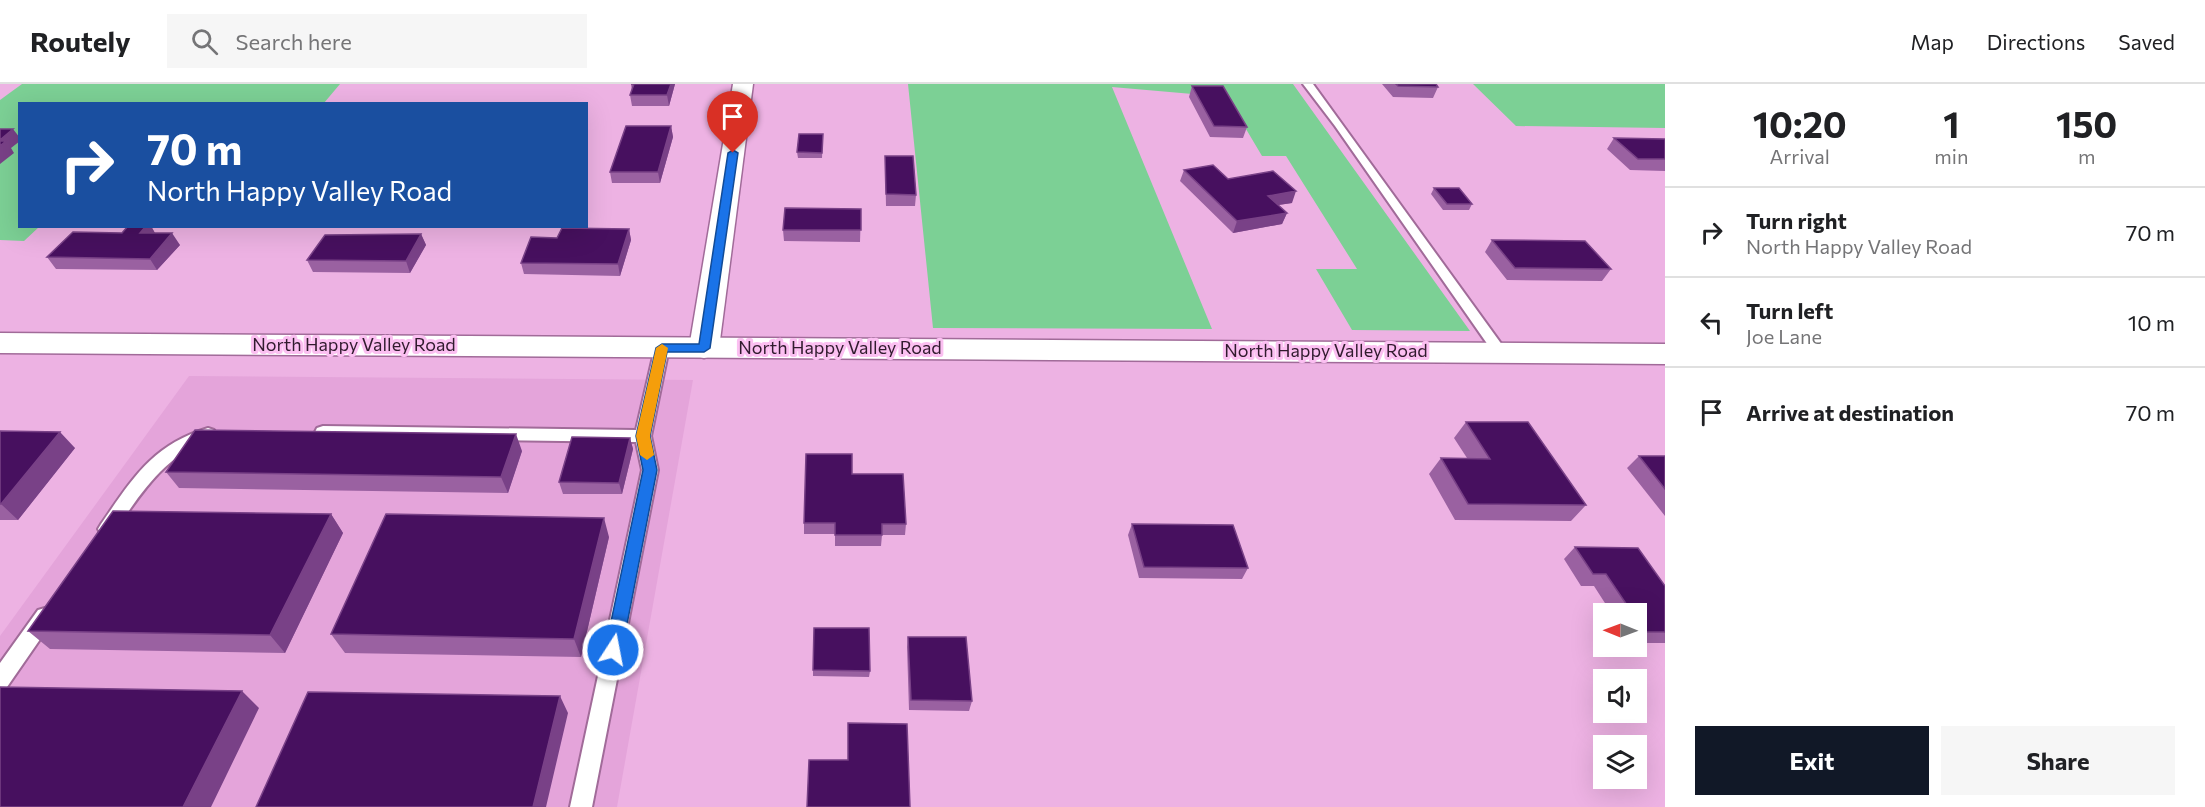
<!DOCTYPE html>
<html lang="en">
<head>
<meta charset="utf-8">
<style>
	body { margin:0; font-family:Commissioner,sans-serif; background:#f6f6f6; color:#202124; height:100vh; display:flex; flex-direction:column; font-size:22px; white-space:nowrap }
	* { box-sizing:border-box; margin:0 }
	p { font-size:20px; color:#757577 }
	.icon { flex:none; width:33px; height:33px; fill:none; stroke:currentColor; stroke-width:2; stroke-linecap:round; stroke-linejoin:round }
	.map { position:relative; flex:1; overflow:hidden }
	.panel { display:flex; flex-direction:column; background:#fff; width:540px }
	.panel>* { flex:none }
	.guide { position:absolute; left:18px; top:18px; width:570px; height:126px; border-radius:0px; box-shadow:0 6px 24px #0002; background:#1a4fa0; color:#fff; overflow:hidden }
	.needle { width:39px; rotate:271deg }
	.tools { position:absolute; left:1593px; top:519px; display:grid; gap:12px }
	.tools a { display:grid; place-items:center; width:54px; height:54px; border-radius:0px; background:#fff; box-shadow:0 6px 24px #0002; font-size:30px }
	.pin { position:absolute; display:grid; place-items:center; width:51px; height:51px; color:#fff; margin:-62px -26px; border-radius:50% 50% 50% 0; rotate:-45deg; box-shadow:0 0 6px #0007 }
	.pin .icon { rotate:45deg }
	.me { position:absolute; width:66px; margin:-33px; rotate:11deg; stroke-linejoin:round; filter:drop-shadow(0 0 4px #0008) }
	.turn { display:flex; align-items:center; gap:21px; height:126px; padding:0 30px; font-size:27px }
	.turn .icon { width:78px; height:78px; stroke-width:2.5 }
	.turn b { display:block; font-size:42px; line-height:51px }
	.eta { display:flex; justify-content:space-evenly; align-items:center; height:102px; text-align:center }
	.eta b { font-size:36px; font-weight:700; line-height:42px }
	.cta { display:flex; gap:12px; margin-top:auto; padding:12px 30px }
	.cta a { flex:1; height:69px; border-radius:0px; background:#111827; color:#fff; font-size:24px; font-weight:700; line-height:69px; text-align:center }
	.cta a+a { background:#f6f6f6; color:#202124 }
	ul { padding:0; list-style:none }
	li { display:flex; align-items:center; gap:18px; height:90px; padding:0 30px; border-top:2px solid #e0e0e0 }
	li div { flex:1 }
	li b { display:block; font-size:22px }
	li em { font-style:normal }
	header { display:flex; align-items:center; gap:36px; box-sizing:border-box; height:84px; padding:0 30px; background:#fff; border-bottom:2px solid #e0e0e0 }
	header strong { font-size:28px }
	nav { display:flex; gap:33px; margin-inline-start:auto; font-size:21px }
	.search { width:420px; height:54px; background:#f6f6f6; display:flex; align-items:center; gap:15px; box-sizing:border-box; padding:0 21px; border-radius:0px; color:#757577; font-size:22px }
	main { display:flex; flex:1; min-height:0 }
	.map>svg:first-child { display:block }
	.built { fill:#e4a4da }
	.green { fill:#7cd095 }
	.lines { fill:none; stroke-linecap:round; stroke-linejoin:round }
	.service-casing { stroke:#a16b99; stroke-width:4 }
	.minor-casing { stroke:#a16b99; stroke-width:3 }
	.secondary-casing { stroke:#a16b99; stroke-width:3 }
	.service { fill:#fff; fill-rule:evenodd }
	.minor { fill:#fff; fill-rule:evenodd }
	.secondary { fill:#fff; fill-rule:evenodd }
	.wall { fill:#9a61a1 }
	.shaded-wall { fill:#794187 }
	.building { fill:#47105f; stroke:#794187; stroke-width:1.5 }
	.route { fill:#1a73e8; stroke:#114b97; stroke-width:1.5 }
	.slow { fill:#f59e0b }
	.labels { text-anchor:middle; stroke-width:6; stroke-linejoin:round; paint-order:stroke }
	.street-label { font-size:18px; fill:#311b2e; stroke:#fbbff1 }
</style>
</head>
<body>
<header>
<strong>Routely</strong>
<div class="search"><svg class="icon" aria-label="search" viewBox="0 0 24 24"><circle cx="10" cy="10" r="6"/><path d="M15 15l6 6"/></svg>Search here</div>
<nav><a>Map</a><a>Directions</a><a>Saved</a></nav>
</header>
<main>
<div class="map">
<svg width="1665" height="723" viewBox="0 0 1665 723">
	<rect width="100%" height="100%" fill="#edb2e3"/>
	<path class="built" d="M189,292L693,296L617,723H0V552Z"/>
	<path class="green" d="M22,0H340L324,19L20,20V142L39,143L24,157L0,156V16Z
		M908,0H1293L1470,247L1352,246L1316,185H1357L1286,72H1262L1227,13L1112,3L1212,245L933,244Z
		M1473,0H1665V44L1516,42Z"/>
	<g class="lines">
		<g class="service-casing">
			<path id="service" d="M1303,0H1313L1505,265L1507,268L1505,271H1495L1335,42Z
				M662,259L669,264L651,352L658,386L592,723H570L642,386L636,358L323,354L317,352L315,348L317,344L323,342L636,346L655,264Z
				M208,344L214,346L216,350L214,354C165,370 141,409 113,450L107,452L101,450L98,445L101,440C133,394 152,361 208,344Z
				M45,524L52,526L55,532L52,538L7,603L0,605V579L38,526Z"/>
		</g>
		<g class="minor-casing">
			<path id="minor" d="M733,0H753L719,264L715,271L704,274L693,271L689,264Z"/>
		</g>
		<g class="secondary-casing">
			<path id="secondary" d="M0,249L1665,260V280L0,269Z"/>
		</g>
		<use href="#service" class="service"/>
		<use href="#minor" class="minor"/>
		<use href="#secondary" class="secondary"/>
	</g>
	<path class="wall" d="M631,0H675L669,22H632L630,11L632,7Z
		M1382,0H1436L1438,3L1433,14L1393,13Z
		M1192,2L1247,43L1243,54L1210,53L1189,13Z
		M671,42L673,53L660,99H612L610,88Z
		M823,50L822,74H798L797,68Z
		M1614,54L1665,55V87L1630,86L1607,65Z
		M885,72L916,111L915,122H886Z
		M1184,86L1228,95L1292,119L1278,121L1287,129L1282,140L1233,149L1180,97Z
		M1434,104L1472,120L1469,126H1443L1431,110Z
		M861,125L860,158L784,157L783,146Z
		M128,142H151L155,149L180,161L157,186L56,185L47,173L122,149Z
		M629,145L631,156L620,192L524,190L521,179L557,154Z
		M421,150L426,161L410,189L313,188L307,176Z
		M1492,156L1611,185L1602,197L1507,196L1485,168Z
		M1466,338L1586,421L1571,437L1455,436L1429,390L1441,374H1467L1454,354Z
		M0,347L75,364L18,436H0Z
		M630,354L633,365L622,410H563L559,398Z
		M522,367L508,409L179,404L166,388Z
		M1639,372H1665V432L1627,384Z
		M852,390L906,440L905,451H882L881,462H835V450H804V439Z
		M331,430L343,449L285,569L50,565L28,547Z
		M1132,440L1248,484L1242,495L1139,494L1128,451Z
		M609,453L581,573L345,569L331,550Z
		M1575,463L1665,502V559H1636V530H1612L1594,502H1581L1564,475Z
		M908,553L972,617L969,627L909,626L907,563Z
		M813,586L870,587L869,593L813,592Z"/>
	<path class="shaded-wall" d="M671,0H675L669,22L667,11Z
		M671,42L673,53L660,99L658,88Z
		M13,45L20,54V57L11,64L14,69L0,80V56Z
		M1296,107L1292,119L1264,123L1268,112Z
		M1287,129L1282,140L1233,149L1237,137Z
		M146,142H151L156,151L140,149Z
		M629,145L631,156L620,192L618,180Z
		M172,149L180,161L157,186L150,175Z
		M421,150L426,161L410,189L406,177Z
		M60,348L75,364L18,436L1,420Z
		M516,350L522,367L508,409L501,393Z
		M630,354L633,365L622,410L619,399Z
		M331,430L343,449L285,569L270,551Z
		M604,434L609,453L581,573L574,555Z
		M242,607L259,624L211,723H183Z
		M560,612L568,629L546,723H533Z"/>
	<path class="building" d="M631,0H671L667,11H630L634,0Z
		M1396,0H1436L1438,3L1398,2Z
		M1192,2H1223L1247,43L1214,42Z
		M626,42H671L658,88H610Z
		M0,45H13L0,56Z
		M799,50H823L822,69L797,68Z
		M1614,54L1665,55V75H1638Z
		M0,57H6L0,62Z
		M885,72H913L916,111L886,110Z
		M1213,81L1228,95L1273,87L1296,107L1268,112L1287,129L1237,137L1184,86Z
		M1434,104H1459L1472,120H1447Z
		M785,124L861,125V146H783Z
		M128,142H146L140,149H172L150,175L47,173L73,148L122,149Z
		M562,144L629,145L618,180L521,179L531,153L557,154Z
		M421,150L406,177L307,176L325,151Z
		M1492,156L1585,157L1611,185L1515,184Z
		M1466,338H1528L1586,421L1468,420L1441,374L1490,375Z
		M195,346L516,350L501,393L166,388Z
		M0,347L60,348L1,420H0Z
		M572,353L630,354L619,399L559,398Z
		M806,370H852V390H903L906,440H882V451H835V439H804Z
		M1639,372H1665V405Z
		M113,427L331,430L270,551L28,547Z
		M386,430L604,434L574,555L331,550Z
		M1132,440L1233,441L1248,484L1144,483Z
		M1575,463L1638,464L1665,502V548H1645L1636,535V530H1633L1606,490H1593Z
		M814,544H869L870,587L813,586Z
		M908,553H966L972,617L911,616Z
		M0,603L242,607L183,723H0Z
		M308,608L560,612L533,723H256Z
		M848,639L907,640L910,723H807L809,676H848Z"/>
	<path class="route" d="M733,66L738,69L710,264L704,268H667L650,352L657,386L622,566L619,571L613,573L608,571L605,566L643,386L636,352L656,264L662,260H699L728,69Z"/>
	<path class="slow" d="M662,260L668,264L650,352L654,371L647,376L640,371L636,352L656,264Z"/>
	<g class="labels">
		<g class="street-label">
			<text x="354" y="267">North Happy Valley Road</text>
			<text x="840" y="270">North Happy Valley Road</text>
			<text x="1326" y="273">North Happy Valley Road</text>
		</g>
	</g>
</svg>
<div class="tools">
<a><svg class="needle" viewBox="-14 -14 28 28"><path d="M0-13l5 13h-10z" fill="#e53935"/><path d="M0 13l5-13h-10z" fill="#757577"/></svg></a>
<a><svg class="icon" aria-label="sound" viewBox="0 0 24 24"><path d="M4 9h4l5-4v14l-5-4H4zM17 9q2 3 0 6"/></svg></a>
<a><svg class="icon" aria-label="layers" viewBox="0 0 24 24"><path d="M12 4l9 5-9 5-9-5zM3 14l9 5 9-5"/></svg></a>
</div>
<div class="pin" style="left:733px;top:69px;background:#d93025"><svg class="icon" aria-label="arrive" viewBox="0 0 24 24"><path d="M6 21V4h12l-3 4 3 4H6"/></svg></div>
<svg class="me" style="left:613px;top:566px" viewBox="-20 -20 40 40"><circle r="17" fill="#1a73e8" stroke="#fff" stroke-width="3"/><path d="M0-11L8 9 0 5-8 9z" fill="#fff"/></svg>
<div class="guide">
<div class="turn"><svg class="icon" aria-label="right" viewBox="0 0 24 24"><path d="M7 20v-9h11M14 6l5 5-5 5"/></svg><div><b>70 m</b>North Happy Valley Road</div></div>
</div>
</div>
<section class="panel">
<div class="eta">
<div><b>10:20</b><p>Arrival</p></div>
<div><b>1</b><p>min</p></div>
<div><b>150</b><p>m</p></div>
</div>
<ul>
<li><svg class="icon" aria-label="right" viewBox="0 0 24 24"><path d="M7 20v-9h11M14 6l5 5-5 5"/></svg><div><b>Turn right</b><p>North Happy Valley Road</p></div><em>70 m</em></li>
<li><svg class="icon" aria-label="left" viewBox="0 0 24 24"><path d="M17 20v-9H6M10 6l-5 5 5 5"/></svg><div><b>Turn left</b><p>Joe Lane</p></div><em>10 m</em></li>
<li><svg class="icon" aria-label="arrive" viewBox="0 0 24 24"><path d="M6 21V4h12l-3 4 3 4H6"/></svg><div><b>Arrive at destination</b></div><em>70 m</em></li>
</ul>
<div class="cta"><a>Exit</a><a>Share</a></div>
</section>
</main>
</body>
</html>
